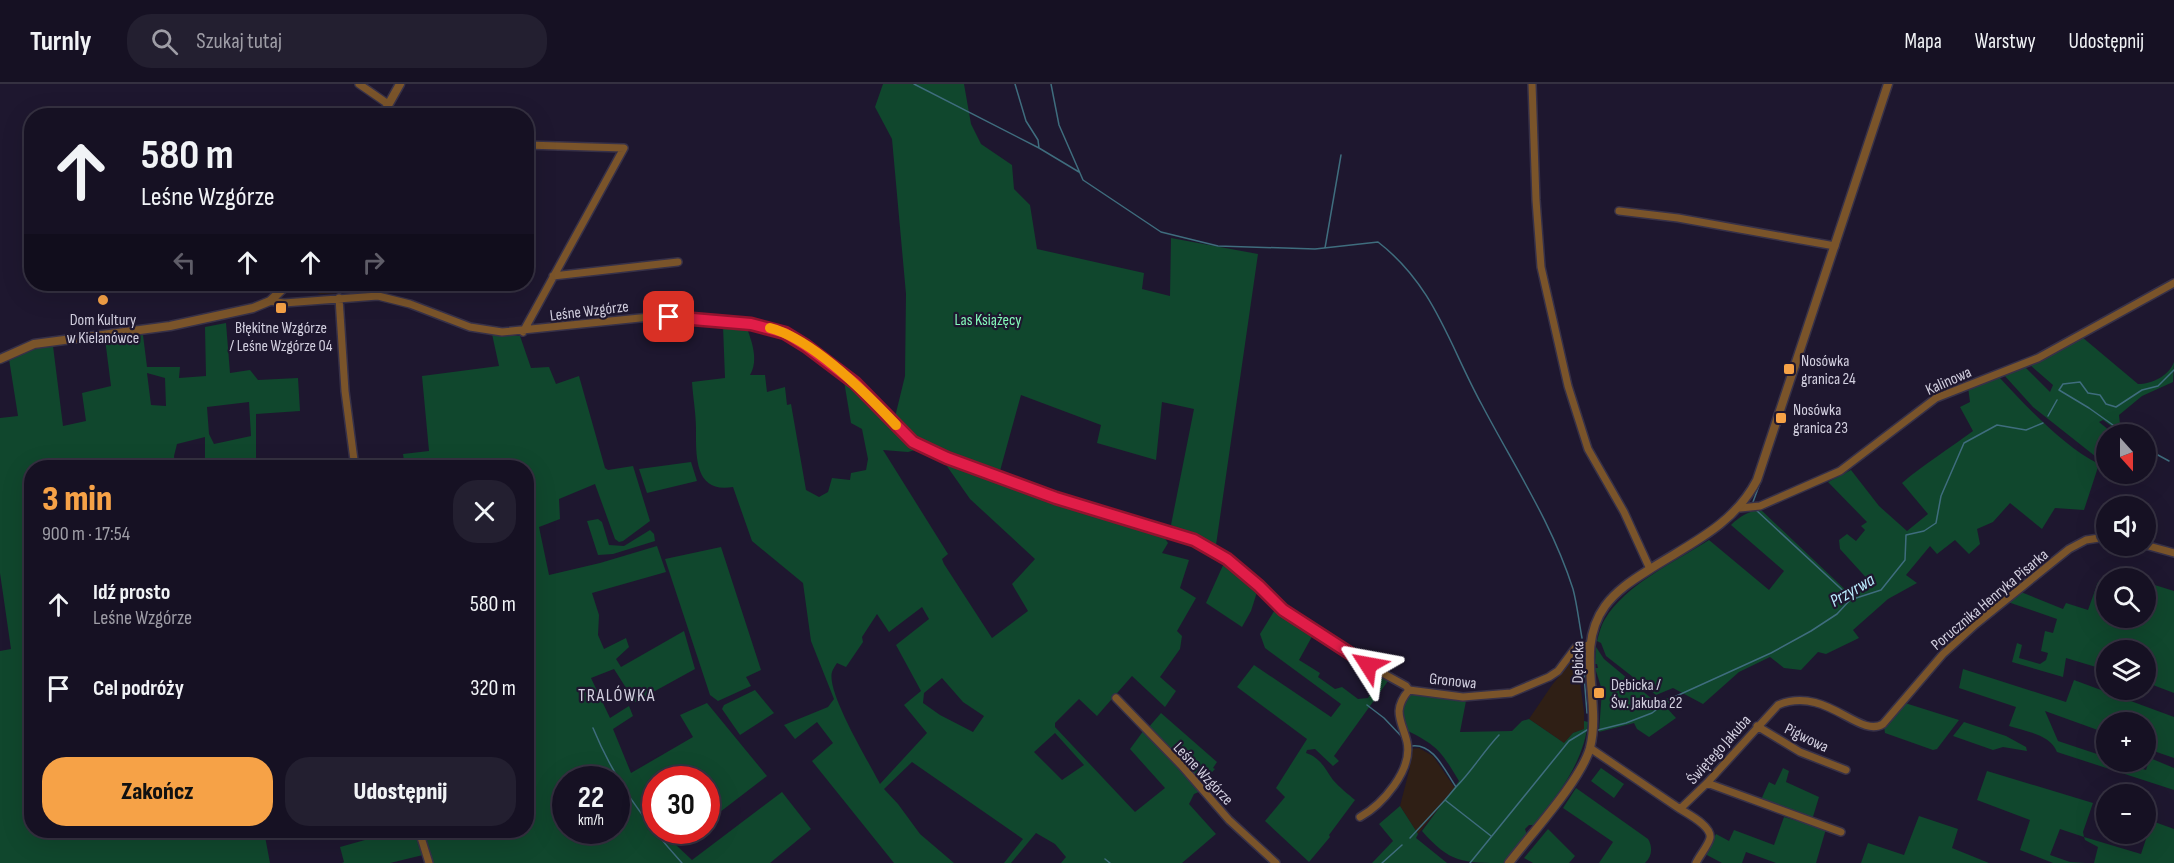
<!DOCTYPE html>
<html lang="pl">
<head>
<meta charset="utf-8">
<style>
	body { margin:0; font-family:"Sofia Sans Condensed",sans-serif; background:#231f30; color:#f1f3f6; height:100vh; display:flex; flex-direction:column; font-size:22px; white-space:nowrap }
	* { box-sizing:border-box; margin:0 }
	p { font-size:20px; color:#9e9da6 }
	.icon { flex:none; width:33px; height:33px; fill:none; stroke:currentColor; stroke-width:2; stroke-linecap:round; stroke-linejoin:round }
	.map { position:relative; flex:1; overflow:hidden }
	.drawer { position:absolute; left:24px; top:376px; width:510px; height:378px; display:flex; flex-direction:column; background:#161123; border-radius:24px; box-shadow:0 6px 24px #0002,0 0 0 2px #353141 }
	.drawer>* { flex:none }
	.guide { position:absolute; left:24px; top:24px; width:510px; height:183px; border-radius:24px; box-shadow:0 6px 24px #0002,0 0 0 2px #353141; background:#161123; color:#f1f3f6; overflow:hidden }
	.needle { width:39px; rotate:159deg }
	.buttons { position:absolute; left:2096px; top:340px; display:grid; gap:12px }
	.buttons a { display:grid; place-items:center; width:60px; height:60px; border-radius:50%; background:#161123; box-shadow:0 6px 24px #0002,0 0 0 2px #353141; font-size:30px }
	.speed { position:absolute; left:552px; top:682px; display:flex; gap:12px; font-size:30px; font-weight:700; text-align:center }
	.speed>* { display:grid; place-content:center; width:78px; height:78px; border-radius:50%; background:#161123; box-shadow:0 6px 24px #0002,0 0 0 2px #353141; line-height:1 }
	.speed small { font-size:15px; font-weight:400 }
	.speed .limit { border:9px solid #d22; background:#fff; color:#111 }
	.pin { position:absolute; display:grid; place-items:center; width:51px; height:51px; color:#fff; margin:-26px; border-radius:12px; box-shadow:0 3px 9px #0006 }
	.me { position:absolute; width:66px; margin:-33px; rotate:304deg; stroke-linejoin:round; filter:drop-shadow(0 0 4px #0008) }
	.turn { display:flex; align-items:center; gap:21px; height:126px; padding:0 18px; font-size:27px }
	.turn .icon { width:78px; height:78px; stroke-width:2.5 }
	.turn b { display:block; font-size:42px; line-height:51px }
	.lanes { display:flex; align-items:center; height:57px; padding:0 18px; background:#0003; justify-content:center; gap:30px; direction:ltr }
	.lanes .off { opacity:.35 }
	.round { display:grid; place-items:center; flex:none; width:63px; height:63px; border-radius:24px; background:#231f30 }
	.overview { display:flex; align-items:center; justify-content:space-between; height:102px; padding:0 18px }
	h1 { font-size:36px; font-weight:800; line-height:45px; color:#f6a247 }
	.button { display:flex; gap:12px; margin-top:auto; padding:12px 18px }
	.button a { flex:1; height:69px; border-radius:24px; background:#f6a247; color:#111; font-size:24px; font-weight:800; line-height:69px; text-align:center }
	.button a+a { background:#231f30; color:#f1f3f6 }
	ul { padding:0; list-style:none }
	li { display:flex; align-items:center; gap:18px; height:84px; padding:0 18px }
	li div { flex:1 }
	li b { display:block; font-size:22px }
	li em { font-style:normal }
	header { display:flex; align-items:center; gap:36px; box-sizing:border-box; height:84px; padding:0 30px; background:#161123; border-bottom:2px solid #353141 }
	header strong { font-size:28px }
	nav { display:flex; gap:33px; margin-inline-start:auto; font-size:21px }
	.search { width:420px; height:54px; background:#231f30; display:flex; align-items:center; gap:15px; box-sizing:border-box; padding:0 21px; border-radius:24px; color:#9e9da6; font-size:22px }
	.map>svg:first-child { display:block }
	.industrial { fill:#2f1f15 }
	.green { fill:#10472d; fill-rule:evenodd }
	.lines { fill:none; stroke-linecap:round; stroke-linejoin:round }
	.stream { stroke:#3f6d7e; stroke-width:1.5 }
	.minor-casing { stroke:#373148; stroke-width:10 }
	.tertiary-casing { stroke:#373148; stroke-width:11 }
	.minor { stroke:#7a542a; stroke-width:7 }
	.tertiary { stroke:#7a542a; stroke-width:8 }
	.route-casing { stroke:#92132f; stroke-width:15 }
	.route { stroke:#e11d48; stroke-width:10 }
	.slow { stroke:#f59e0b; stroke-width:10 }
	.poi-dot { fill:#f6a247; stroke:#1e172f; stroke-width:2 }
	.labels { text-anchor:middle; stroke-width:4.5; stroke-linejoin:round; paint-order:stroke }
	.street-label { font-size:16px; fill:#d2cfdf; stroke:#1e172f }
	.poi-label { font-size:16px; fill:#d2cfdf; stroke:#1e172f; text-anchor:start }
	.park-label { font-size:16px; fill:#84faba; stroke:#1e172f }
	.water-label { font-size:18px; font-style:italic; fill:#baebfd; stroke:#1e172f }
	.neighbourhood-label { font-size:18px; letter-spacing:1.5px; fill:#d2cfdf; stroke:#1e172f }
</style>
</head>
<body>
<header>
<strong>Turnly</strong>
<div class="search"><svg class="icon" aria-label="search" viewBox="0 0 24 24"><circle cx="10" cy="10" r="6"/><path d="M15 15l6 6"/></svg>Szukaj tutaj</div>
<nav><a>Mapa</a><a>Warstwy</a><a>Udostępnij</a></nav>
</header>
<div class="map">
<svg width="2174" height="779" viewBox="0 0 2174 779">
	<rect width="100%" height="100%" fill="#1e172f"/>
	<path class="industrial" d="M299,200H369L363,208L320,210Z
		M1576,568L1584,628V645L1573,649L1564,659L1529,635L1552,601L1573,576L1572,572Z
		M1419,664L1433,672L1455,704L1418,750L1400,722L1410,683V665Z"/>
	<path class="green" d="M883,0H964L971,40L981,60L1012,81L1014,105L1030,121L1037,165L1144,189L1142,205L1170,212L1171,154L1258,170L1216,461L1171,441L1194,325L1162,318L1156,376L1097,359L1101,341L1021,311L1000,387L924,360L915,354L895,333L905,292L906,210L892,55L875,23Z
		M226,239L230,289L250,286L258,296L298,294L300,327L256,330V384H205V353L177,360L174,372L175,384H32V747H264L270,779H0V567L11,565L0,489V334L18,332L9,275L31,265L53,262L63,342L86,337L82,309L111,302L105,255L143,251L147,283H180L179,294L206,292L205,243ZM147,289L165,294L166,322L151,321ZM249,318L251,352L214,360L209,350L207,323Z
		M723,242L748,247C753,261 758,277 750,291H765L767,308L785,303L787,321L791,320L806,406L819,413L828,408L832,394L850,396L851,389L866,386L868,375L862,345L851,339L844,297L888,337L915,366L908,368L883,366L948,470L942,475L944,480L992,554L1028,527L1012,500L1035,475L970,415L944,378C1019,395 1089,429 1162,450L1168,459L1162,469L1189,476L1180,504L1196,514L1177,547L1182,552L1180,565L1160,593L1176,607L1165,623L1132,592L1097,632L1079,615L1055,639V643L1135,728L1165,704L1130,665L1144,646L1187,690L1201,707L1194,710L1189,720L1216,750L1182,779H1061L1066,773L1055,760L1036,749L1011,779H1004L1023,755L912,678L884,705L898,720L920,750L954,779H894L812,677L833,659L817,638L795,655L784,641L828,623L834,615L811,557L803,499L752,457L733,403C694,410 696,371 696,345C696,329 693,314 692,298L725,294ZM922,523L929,535L896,561L921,607L904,621L927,649L880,700C870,680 826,608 832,588C833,585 835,582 837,579L846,583L863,558L862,553L877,530L889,548ZM942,594L963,618L984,632L973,648L940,631L923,619L924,609ZM1055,649L1084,681L1062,696L1034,668Z
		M492,250L520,252L531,284L549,283L556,300L579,292L605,384L608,386L633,382L650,437L623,457L619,458L615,455L595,400L559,415L560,435L539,443L549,491L600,479L657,462L666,488L592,509L599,531L598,551L604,565L626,554L629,563L616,575L621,583L684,547L695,585L635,618L614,585L591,594L610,634L629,622L633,632L613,645L631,689L693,653L680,631L707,619L767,692L707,738L706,696H656V747H694L684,752L676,761L692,776L782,708L811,745L770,779H432L422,747H526V384H405L403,370L429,367L422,292L499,282ZM566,696H616V747H566Z
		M2082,253L2138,300C2152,300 2169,292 2174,278L2173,298L2142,312L2119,331L2121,349L2103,336L2099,338L2115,351H2106V366L2100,376L2033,323L2004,291L2025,283L2050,308L2053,301L2030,281Z
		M1999,293C2025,321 2064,363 2099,380L2084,426L2055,424L2042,445L2010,419L1993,438L1977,445L1980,460L1969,470L1955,456L1937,470L1930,462L1906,491L1917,499L1888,515L1853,546L1859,554L1826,570L1818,568L1801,586L1784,584L1770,573L1739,588L1703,620L1673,604L1656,611L1606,572L1601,559L1597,557C1599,550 1601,541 1605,535C1625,501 1676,477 1709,456L1769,506L1784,487L1731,441C1740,432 1748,428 1760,425L1853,513L1871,499L1840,465L1839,456L1847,450L1856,457L1865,446L1861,442L1867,438L1828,398L1851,386L1879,422L1907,447L1928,430L1902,399C1924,380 1949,365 1973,347L1960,323L1970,318L1968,303Z
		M691,378L697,397L647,409L639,385Z
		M598,435L602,438L609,461L624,462L650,446L654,450L655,457L613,470L598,471L587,437Z
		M721,463L761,586L746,593L751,602L718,617L710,611L665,475Z
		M1224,479L1258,505L1251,527L1242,543L1206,519Z
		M2098,498L2106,499V534H2145V498L2174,507V609L2145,598V567H2106V586L2066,574L2063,593L2012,578L2017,559L2022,561L2019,574L2040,580L2046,576L2048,569L2041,567L2045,547L2053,549L2057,535L2008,518L2021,508L2063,525L2066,519L2088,526Z
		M1276,524L1314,549L1299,576L1320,589L1318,593L1335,605L1342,603L1358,615L1368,614L1381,593L1388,597L1334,672L1339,677L1333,682L1315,665L1307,666L1306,669C1321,674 1325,685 1333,696C1339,703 1348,710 1355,716L1329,751L1330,753L1309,778L1265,737L1285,713L1276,704L1307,655L1237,603L1254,581L1331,633L1341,620L1265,564L1260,550Z
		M1596,563L1604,575L1657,619L1670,613L1673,616L1665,622L1676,634L1649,653L1637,645L1634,639L1599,648L1602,606L1595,584H1598L1597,580H1595Z
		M1963,585L2066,618L2074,596L2174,633V674L2145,664V639H2106V649L2045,627L2058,657L2106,673V678H2122L2146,686L2150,674L2174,684V706L2057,668C2050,650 2027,648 2009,642L2016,623L1959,604Z
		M755,606L774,629L740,651L722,625L724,621Z
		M1411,608L1466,617L1460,648L1512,647L1522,637L1529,635L1564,659L1573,649L1584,645V637L1588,638C1584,678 1558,711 1534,741H1529L1525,745L1527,751L1506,779C1462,779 1450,779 1422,747L1459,697C1441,667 1438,662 1406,646C1402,630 1400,621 1411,608Z
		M1905,619L1959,636L1937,665L1933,666L1885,649L1884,643Z
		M1161,629L1217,678L1213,684L1215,685L1200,701L1189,685L1148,644Z
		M1964,638L2006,652L2026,663L2027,667L2003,663L1993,666L1953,652Z
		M1601,684L1624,700L1614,714L1591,697Z
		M1783,684L1789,687L1786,698L1819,713L1812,736L1760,718L1769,698L1775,701Z
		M1987,687L2093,719L2083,748L2084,753L2141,770L2152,737L2174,745V779H2094L2098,763L2085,756L2084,753L2060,745L2050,771L2070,778L2086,779H2053L2020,766L2030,736L1977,716Z
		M1576,704L1648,755C1653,763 1652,773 1645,779H1599L1613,758L1563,724Z
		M1400,722L1418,750L1416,754L1447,779H1372L1393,757L1379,740Z
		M1919,732L1958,745L1952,764L1989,779H1861L1868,759L1904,771Z
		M1784,733L1826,745L1816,779H1776L1746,768L1742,779H1722L1705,770L1716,750L1729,757L1734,746L1774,761Z
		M1548,745L1575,772L1569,779H1533L1524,774Z
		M397,747H416L423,771L390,779H342L344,778L340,763Z"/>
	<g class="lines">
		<path class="stream" d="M914,0L1039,64
			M1015,0L1026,37L1038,56L1039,64L1079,88
			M1051,0L1059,41L1083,96L1161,148L1218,162L1315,165L1378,158C1435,202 1449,261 1482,321C1514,382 1552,439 1573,505C1577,520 1579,538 1582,554
			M1325,164L1341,71
			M2048,332L2057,316
			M1779,343L1785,324
			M2127,351L2089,324L2059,306L2063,300L2080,298L2088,309L2100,311L2106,320L2116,323L2142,306L2158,302L2174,286
			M2145,364L2169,377
			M1753,418L1760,399
			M1756,426L1852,515
			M1582,566L1587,629
			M1367,621L1384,634L1403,654
			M593,644C615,697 644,737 682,779
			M1598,646L1626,639L1652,629L1672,614L1771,569L1811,547L1837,530L1850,516L1881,506L1905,476L1906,451L1924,447L1936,439L1941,412L1964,359L1997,341L2026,346L2043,339
			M1411,662C1433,658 1445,687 1456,703L1445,716L1491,752
			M1456,703C1472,687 1483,668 1499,651
			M1410,754L1445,716
			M1105,775L1110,779
			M1382,779L1402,761
			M1470,779L1569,657L1587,646"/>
		<g class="minor-casing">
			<path id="minor" d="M359,0L388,20
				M1532,0L1536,116L1541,183L1568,302L1588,365L1624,428L1650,485
				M1619,127L1678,134L1835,162
				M553,192L678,178
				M339,214L345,307L355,384
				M270,217L284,219L378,212L410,220L470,243L502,248L650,233L751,240L776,246L806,262L855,299L913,358L933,368L1056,414L1194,456L1227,475L1259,502L1283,527L1368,581L1406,602L1409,606
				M523,248L624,64L526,61
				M1740,424L1760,422L1840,387L1936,314L2038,274L2174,199
				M2145,461L2174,469
				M1409,606L1463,613L1511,609L1549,593L1558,587L1576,563L1590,561
				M1116,614L1181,681L1229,736L1276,779
				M1757,642L1800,668L1846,686
				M1590,664L1680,725L1707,699L1778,621C1826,601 1859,655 1883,640L1943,570L1976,540L2069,465L2086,456L2106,453
				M1707,699L1841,748
				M1680,725C1688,730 1712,742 1710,754C1708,762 1699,772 1696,779
				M1360,733C1382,721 1413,686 1407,658C1402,637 1391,627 1409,606
				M419,747L429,779"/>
		</g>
		<g class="tertiary-casing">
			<path id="tertiary" d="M382,32L400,0
				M0,275L34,260L170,242L253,224L270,217L288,200
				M1509,779C1531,750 1581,696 1590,664C1602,616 1574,565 1605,522C1616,507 1631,497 1647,487C1689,460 1733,442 1757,396L1888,0"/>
		</g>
		<use href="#minor" class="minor"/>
		<use href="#tertiary" class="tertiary"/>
	</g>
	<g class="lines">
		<g class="route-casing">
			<path id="route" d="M669,233L751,240L785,249L806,262L855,299L913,358L947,374L1056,414L1194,456L1227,475L1259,502L1283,526L1368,581"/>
		</g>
		<use href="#route" class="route"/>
		<path class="slow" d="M770,244C812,255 867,310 896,341"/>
	</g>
	<g class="poi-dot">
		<circle cx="103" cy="216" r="6"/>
		<rect x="275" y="218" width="12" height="12" rx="3"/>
		<rect x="1783" y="279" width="12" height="12" rx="3"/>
		<rect x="1775" y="328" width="12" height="12" rx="3"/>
		<rect x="1593" y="603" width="12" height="12" rx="3"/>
	</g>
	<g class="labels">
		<g class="street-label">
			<text transform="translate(589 226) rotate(-7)" y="6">Leśne Wzgórze</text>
			<text transform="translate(1948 296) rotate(-24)" y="6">Kalinowa</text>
			<text transform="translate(1989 515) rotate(-40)" y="6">Porucznika Henryka Pisarka</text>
			<text transform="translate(1577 578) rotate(-89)" y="6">Dębicka</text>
			<text transform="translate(1453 596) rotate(6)" y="6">Gronowa</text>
			<text transform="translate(1807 653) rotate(26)" y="6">Pigwowa</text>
			<text transform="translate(1718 665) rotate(-48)" y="6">Świętego Jakuba</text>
			<text transform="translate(1204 689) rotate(47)" y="6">Leśne Wzgórze</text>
		</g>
		<g class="poi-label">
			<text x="103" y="241" text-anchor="middle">Dom Kultury<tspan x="103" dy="18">w Kielanówce</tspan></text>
			<text x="281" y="249" text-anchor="middle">Błękitne Wzgórze<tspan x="281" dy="18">/ Leśne Wzgórze 04</tspan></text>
			<text x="1801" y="282">Nosówka<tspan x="1801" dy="18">granica 24</tspan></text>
			<text x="1793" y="331">Nosówka<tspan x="1793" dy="18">granica 23</tspan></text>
			<text x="1611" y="606">Dębicka /<tspan x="1611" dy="18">Św. Jakuba 22</tspan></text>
		</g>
		<g class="park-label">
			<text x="988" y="241">Las Książęcy</text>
		</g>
		<g class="water-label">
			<text transform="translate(1852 506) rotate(-30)" y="6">Przyrwa</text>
		</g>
		<g class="neighbourhood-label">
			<text x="617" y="617">TRALÓWKA</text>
		</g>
	</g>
</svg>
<div class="buttons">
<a><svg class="needle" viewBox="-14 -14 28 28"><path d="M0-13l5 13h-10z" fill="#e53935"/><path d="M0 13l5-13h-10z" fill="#9e9da6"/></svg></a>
<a><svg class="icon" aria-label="sound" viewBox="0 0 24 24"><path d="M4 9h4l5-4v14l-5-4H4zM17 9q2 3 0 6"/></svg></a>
<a><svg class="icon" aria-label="search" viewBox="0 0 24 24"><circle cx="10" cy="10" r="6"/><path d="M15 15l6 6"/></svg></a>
<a><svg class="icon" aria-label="layers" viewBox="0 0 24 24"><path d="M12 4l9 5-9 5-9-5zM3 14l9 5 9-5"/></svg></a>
<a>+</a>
<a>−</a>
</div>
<div class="speed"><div>22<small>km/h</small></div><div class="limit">30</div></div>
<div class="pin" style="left:669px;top:233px;background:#d93025"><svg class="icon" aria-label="arrive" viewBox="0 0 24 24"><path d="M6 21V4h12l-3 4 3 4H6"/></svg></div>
<svg class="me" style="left:1368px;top:581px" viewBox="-20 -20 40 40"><path d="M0-17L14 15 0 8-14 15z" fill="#e11d48" stroke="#fff" stroke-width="4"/></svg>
<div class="guide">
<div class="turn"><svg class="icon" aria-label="ahead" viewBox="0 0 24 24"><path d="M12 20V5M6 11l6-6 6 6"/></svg><div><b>580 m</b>Leśne Wzgórze</div></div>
<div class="lanes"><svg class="icon off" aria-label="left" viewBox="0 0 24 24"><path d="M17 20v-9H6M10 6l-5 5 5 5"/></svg><svg class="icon" aria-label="ahead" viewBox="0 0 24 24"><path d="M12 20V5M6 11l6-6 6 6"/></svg><svg class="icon" aria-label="ahead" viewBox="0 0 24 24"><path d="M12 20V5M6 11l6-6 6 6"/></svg><svg class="icon off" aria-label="right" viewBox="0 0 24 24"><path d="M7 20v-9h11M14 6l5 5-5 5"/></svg></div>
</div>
<section class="drawer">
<div class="overview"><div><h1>3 min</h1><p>900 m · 17:54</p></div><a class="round"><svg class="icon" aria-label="close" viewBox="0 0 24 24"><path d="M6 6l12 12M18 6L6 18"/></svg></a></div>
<ul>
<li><svg class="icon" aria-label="ahead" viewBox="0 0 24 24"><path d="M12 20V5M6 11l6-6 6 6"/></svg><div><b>Idź prosto</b><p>Leśne Wzgórze</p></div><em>580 m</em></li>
<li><svg class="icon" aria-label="arrive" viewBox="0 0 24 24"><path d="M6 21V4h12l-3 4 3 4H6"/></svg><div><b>Cel podróży</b></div><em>320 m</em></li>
</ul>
<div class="button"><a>Zakończ</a><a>Udostępnij</a></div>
</section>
</div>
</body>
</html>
